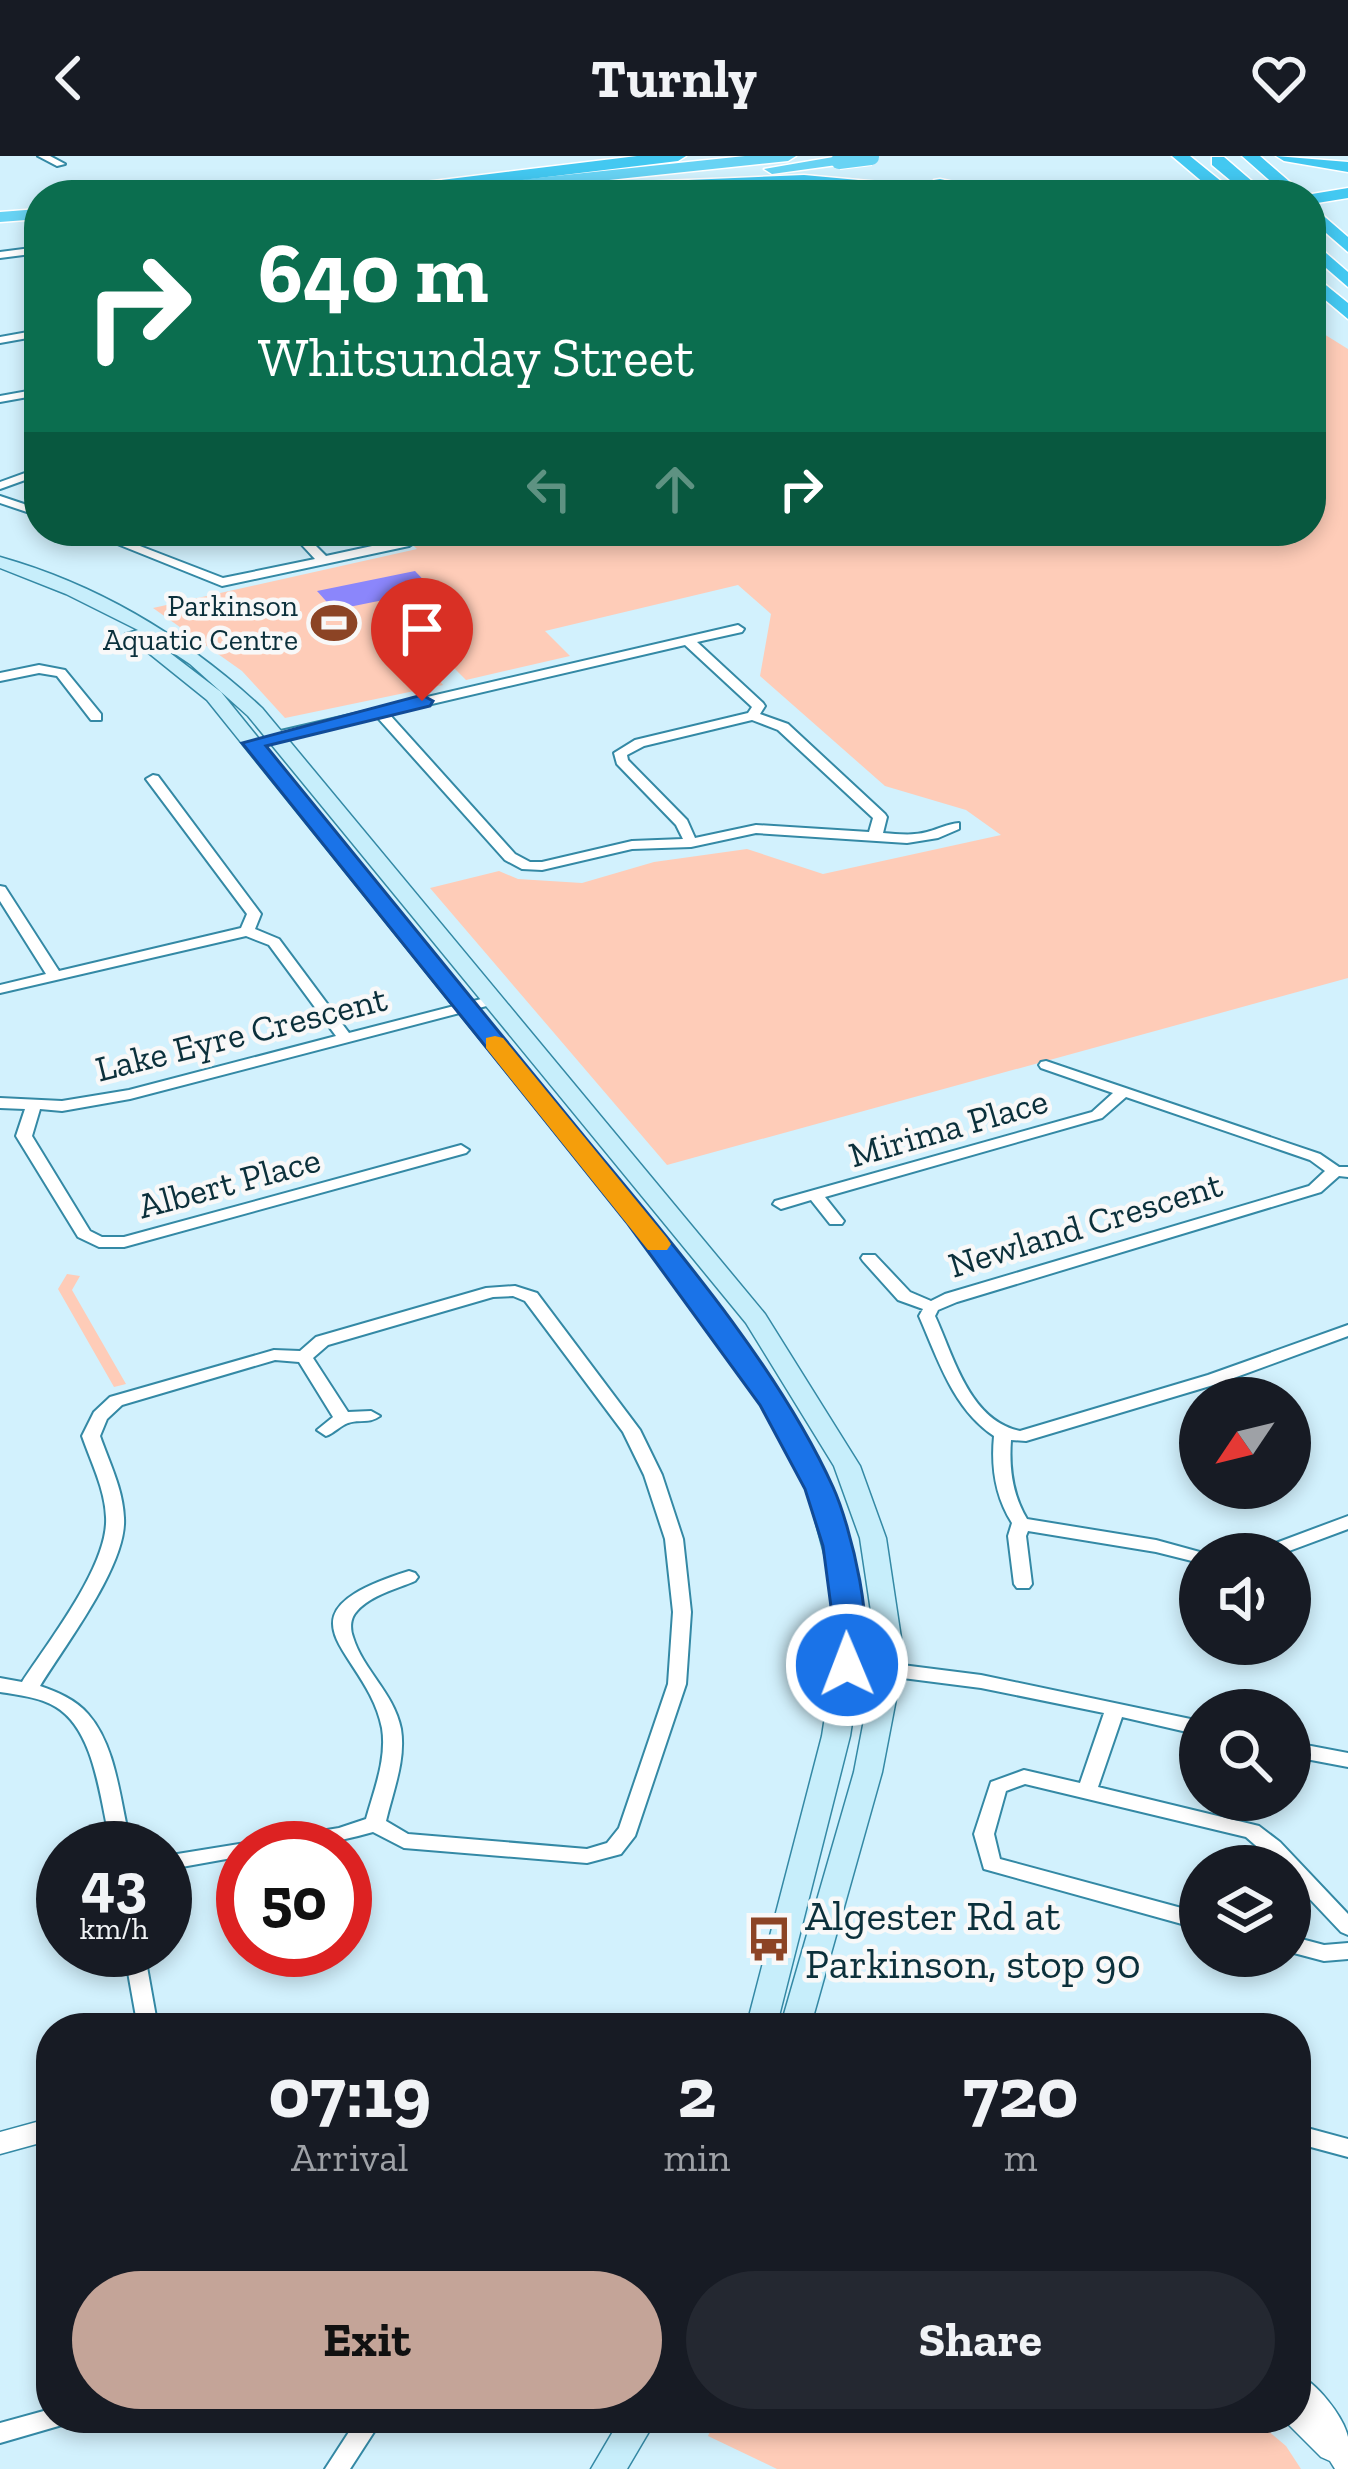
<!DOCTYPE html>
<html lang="en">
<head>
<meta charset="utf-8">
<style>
	body { margin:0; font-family:"Zilla Slab",serif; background:#242831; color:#f1f3f6; height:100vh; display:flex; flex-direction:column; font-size:45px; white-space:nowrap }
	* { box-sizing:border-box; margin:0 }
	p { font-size:39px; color:#9ea1a6 }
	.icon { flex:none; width:66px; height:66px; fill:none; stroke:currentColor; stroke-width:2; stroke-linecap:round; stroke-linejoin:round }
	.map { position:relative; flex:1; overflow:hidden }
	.drawer { position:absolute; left:36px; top:1857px; width:1275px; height:420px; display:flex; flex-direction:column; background:#171b24; border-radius:48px; box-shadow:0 6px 18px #0003 }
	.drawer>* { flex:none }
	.guide { position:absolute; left:24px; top:24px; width:1302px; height:366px; border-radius:48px; box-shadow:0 6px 18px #0003; background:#0b6e4f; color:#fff; overflow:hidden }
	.needle { width:78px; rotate:235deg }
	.fabs { position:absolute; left:1179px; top:1221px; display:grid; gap:24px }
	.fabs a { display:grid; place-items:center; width:132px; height:132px; border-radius:50%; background:#171b24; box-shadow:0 6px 18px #0003; font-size:60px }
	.speed { position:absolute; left:36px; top:1665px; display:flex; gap:24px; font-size:60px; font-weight:700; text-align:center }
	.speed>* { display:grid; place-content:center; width:156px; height:156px; border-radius:50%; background:#171b24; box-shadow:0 6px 18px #0003; line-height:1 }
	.speed small { font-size:30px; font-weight:400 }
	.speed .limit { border:18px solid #d22; background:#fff; color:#111 }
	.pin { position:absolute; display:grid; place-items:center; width:102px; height:102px; color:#fff; margin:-123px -51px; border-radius:50% 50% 50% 0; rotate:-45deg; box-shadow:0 0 12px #0007 }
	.pin .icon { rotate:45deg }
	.me { position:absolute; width:132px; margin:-66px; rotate:359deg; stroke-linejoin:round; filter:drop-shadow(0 0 9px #0008) }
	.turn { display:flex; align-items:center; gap:42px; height:252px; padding:0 36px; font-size:54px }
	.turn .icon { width:156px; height:156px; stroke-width:2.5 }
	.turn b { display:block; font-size:84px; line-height:102px }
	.lanes { display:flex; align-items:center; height:114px; padding:0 36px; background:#0003; justify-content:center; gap:60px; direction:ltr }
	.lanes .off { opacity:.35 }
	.eta { display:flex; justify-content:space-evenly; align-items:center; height:204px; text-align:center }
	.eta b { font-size:72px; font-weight:700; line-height:84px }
	.action { display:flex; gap:24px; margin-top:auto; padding:24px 36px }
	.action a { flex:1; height:138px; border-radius:72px; background:#c4a498; color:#111; font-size:48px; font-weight:700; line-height:138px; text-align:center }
	.action a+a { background:#242831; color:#f1f3f6 }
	header { display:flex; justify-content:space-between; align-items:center; height:156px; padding:0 36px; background:#171b24; font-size:54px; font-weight:700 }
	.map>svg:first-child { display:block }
	.green { fill:#feccb8 }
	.water { fill:#8b86fb }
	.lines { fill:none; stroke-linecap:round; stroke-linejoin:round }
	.minor-casing { stroke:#3489a5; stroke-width:4 }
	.tertiary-casing { stroke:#3489a5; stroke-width:3 }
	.secondary-casing { stroke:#3489a5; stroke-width:3 }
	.trunk-casing { stroke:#fff; stroke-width:3 }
	.motorway-casing { stroke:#fff; stroke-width:3 }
	.minor { fill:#fff; fill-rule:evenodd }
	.tertiary { fill:#fff; fill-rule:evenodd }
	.secondary { fill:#c7eefb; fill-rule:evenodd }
	.trunk { fill:#68d3f4; fill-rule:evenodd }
	.motorway { fill:#43c8f1; fill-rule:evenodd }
	.trunk-bridge-casing { stroke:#fff; stroke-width:18; stroke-linecap:butt }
	.trunk-bridge { stroke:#68d3f4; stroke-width:16 }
	.route { fill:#1a73e8; stroke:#114b97; stroke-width:3 }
	.slow { fill:#f59e0b }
	.labels { text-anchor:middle; stroke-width:9; stroke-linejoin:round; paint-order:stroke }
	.far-poi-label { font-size:30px; fill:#0b303b; stroke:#f8f8f8; text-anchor:end }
	.street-label { font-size:36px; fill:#0b303b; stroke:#f8f8f8 }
	.near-poi-label { font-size:42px; fill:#0b303b; stroke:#f8f8f8; text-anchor:start }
</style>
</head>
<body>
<header><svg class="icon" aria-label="back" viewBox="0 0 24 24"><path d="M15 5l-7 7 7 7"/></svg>Turnly<svg class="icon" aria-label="heart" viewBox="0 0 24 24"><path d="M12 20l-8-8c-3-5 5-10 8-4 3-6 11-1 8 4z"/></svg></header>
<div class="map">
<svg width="1348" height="2313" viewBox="0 0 1348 2313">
	<rect width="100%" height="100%" fill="#d2f1fd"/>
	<path class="green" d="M1311,170L1348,193V822L667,1009L430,732L499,715L518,723L582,727L654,706L747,693L823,718L1001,679L966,654L885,630L760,520L771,458L738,429L545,475L570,500L466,524L440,498L421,501L443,529L285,562L242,515L153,452L417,393L403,380L388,383L381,375H1311Z
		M67,1118L80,1120L72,1134L126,1228L114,1231L58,1133Z
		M716,2262H1253L1286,2290L1301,2313H777L708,2280Z"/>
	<path class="water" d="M415,415L433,434L334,454L317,435Z"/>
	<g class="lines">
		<g class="minor-casing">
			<path id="minor" d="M38,0H50L65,8L57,10Z
				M39,91V97L0,102V96Z
				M39,174V180L0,187V181Z
				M39,233V239L0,246V240Z
				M39,312V319L0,333V326Z
				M0,340L39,353V360L0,347Z
				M85,375H101L223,422L315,403L289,375H301L326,400L409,382L415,386L409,390L222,430Z
				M738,469L744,473L742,476L697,486L763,547L765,550L760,558L788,568L885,658L887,661L883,677C898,678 912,680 927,676C939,673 947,668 959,667V673L938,682L907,687L756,677L691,691L632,693L542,714L522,713L505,704L377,561L277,584L271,580L272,577ZM685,489L752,551L748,557L635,584L614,597L617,608L676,669L683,683L632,685L542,706H530L515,698L389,558ZM752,564L778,574L873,662L869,676L756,669L695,682L687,664L628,604L627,599L644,590Z
				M39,509L65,514L101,558V564H91L57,520L39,517L0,525V517Z
				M153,619L158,620L261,758L255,773L279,783L349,877L493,840L500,844L498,847L130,943L62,955L40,953L32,980L90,1075L102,1081H124L461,989L469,994L466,997L124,1091H99L78,1081L16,980L25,953L0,952V942L62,945L129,934L336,880L269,789L246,780L0,837V829L46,818L0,745V730L5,731L59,815L241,772L247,758L146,623Z
				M1046,905L1320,998L1339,1011H1348V1021L1339,1020L1321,1036L957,1146L938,1154L935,1160C954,1201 969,1264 1020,1275L1208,1219L1348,1169V1180L1220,1227L1026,1285L1011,1284C1009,1312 1012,1338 1027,1363L1156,1384L1207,1398H1200V1407L1156,1396L1028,1375L1026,1380L1032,1428L1029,1432H1017L1014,1428L1008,1380L1012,1367C995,1340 991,1311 994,1280C953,1253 938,1203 919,1160L923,1153L898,1144L863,1105L861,1102L863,1099H875L910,1136L931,1145L945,1138L1309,1030L1325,1015L1310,1004L1126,941L1102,962L825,1041L844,1065L842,1068H830L811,1044L781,1053L773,1048L775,1045L1092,956L1113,937L1041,912L1039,909L1041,906Z
				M515,1130L537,1137L640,1274L662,1319L683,1383L691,1456L686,1528L635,1680L621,1698L587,1707L404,1692L373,1676C329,1689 289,1692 243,1692V1700L165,1714V1700L339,1672L366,1663C374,1634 387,1603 382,1572C367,1494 265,1460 409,1415L415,1417L418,1421L415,1425C397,1433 371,1439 357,1455C350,1462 350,1473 353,1481C363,1514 394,1537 401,1573C406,1604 393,1635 386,1665L408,1678L587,1693L607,1687L619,1672L668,1528L673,1456L665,1383L644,1319L623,1276L525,1145L513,1140L493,1141L328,1189L313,1202L348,1256L371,1255L380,1260C369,1268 360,1263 348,1267C340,1270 334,1277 326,1280L317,1274L333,1261L299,1206L275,1204L122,1249L107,1263L100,1280C109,1306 123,1333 124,1362C127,1409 65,1489 40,1530C57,1536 75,1543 88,1558C118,1592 120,1650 132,1692H112C100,1649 97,1576 56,1551C39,1541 19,1539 0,1536V1522L22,1526C48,1486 109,1409 106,1361C105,1333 91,1306 82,1280L94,1256L110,1241L274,1194L300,1195L316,1181L486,1132Z
				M1348,1360V1373L1281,1398H1254L1257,1394Z
				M847,1502L981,1519L1200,1565V1579L1122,1561L1098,1631L1259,1670L1280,1686L1348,1758V1779L1341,1776L1290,1722V1710H1279L1246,1681L1025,1628L1006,1635L994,1678L1000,1703L1200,1757V1773L984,1713L974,1678L991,1626L1024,1614L1080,1627L1104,1557L981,1532L840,1514L838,1509L840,1504Z
				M1290,1586L1348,1597V1611L1290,1600Z
				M1290,1780L1324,1789L1348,1787V1803L1324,1805L1290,1796Z
				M124,1794H144L158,1872H138Z
				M1296,1969L1348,1983V2001L1296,1987Z
				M51,2253V2262H66L62,2269L0,2287V2267Z
				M358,2262H383L350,2313H325Z"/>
		</g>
		<g class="tertiary-casing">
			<path id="tertiary" d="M51,1962V1984L0,1998V1976Z
				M1296,2218C1316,2225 1344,2261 1348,2281C1348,2291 1348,2303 1348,2313H1335L1330,2305L1321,2301L1285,2265L1284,2262H1296Z"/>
		</g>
		<g class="secondary-casing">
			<path id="secondary" d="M0,401C99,429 187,482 262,552L765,1158L860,1310L886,1382L901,1482L902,1512L882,1616L810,1872H780L854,1616L874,1512L875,1482L860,1382L834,1310L746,1167L248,560L190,508L144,477L221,536L685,1108L782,1240L833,1333L857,1423L861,1509L850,1580L776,1872H746L822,1580L833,1509L831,1423L807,1333L762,1248L669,1118L207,544L125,478L138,474L66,438L0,412Z
				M621,2262H657L627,2313H591Z"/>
		</g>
		<g class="trunk-casing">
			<path id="trunk" d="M745,0H796L788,5L467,39H416L424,34Z
				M839,0L847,5L844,8L772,18L764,13Z
				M39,53V63L0,66V56Z"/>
		</g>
		<g class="motorway-casing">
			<path id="motorway" d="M637,0H686L678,5L425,36L219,39L228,34L425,26Z
				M1172,0H1190L1238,39H1218Z
				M1242,0H1260L1305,39H1286Z
				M1276,0L1348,6V16L1284,5Z
				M1212,1H1224L1268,39H1248L1212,9Z
				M804,19L934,31V24L940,23L1014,39H905L804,29L618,37L609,32L618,27Z
				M1348,32V42L1311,48V39H1306Z
				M1311,49L1348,81V96L1311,64Z
				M1311,84L1348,116V131L1311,99Z
				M1311,117L1348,147V163L1311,132Z"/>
		</g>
		<use href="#minor" class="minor"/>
		<use href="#tertiary" class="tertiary"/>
		<use href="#secondary" class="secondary"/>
		<use href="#trunk" class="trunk"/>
		<use href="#motorway" class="motorway"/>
		<g class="trunk-bridge-casing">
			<path id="trunk-bridge" d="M839,5L871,1"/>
		</g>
		<use href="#trunk-bridge" class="trunk-bridge"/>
	</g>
	<path class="route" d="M422,539L433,545L430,550L266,590C373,721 480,853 587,984C672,1087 778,1210 833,1331C850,1368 879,1481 858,1517H836L832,1509L833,1466L823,1390L805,1333L760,1249L628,1068L242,587Z"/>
	<path class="slow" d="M495,880L503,882L667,1082L671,1088L667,1094H648L486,892V882Z"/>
	<defs>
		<g id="stadium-bare" transform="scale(3.6)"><path d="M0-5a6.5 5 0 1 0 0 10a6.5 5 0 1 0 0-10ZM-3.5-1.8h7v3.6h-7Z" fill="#8c4425" stroke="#f8f8f8" stroke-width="2.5" paint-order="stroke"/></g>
		<g id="bus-bare" transform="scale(3.6)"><path d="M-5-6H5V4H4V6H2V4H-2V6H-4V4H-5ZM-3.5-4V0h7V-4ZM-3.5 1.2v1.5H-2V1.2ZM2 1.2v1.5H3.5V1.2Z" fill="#8c4425" stroke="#f8f8f8" stroke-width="2.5" paint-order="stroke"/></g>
	</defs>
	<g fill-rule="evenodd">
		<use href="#stadium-bare" x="334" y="467"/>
		<use href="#bus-bare" x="769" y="1783"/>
	</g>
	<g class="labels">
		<g class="far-poi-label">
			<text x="298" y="460">Parkinson<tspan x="298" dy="34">Aquatic Centre</tspan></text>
		</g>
		<g class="street-label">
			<text transform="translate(241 877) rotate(-14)" y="13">Lake Eyre Crescent</text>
			<text transform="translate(948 971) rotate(-16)" y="13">Mirima Place</text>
			<text transform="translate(229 1026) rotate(-15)" y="13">Albert Place</text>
			<text transform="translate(1085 1068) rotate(-17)" y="13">Newland Crescent</text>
		</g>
		<g class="near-poi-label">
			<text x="805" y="1774">Algester Rd at<tspan x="805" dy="48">Parkinson, stop 90</tspan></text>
		</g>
	</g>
</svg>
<div class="fabs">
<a><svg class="needle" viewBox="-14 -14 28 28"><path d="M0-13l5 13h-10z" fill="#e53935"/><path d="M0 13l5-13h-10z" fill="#9ea1a6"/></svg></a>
<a><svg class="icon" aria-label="sound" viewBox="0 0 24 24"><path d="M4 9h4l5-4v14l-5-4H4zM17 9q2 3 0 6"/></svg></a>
<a><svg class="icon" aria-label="search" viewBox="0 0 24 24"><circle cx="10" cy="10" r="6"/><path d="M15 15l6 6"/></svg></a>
<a><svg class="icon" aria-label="layers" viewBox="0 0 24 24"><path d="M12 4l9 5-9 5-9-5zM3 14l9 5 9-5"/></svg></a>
</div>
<div class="speed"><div>43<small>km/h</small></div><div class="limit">50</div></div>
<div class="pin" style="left:422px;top:545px;background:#d93025"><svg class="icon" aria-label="arrive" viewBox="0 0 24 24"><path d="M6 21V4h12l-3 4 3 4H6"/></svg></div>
<svg class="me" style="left:847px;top:1509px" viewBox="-20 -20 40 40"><circle r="17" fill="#1a73e8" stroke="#fff" stroke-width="3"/><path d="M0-11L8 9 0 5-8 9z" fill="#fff"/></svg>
<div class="guide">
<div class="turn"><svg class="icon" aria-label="right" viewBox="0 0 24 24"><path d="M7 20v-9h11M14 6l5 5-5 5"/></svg><div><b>640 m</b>Whitsunday Street</div></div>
<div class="lanes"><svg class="icon off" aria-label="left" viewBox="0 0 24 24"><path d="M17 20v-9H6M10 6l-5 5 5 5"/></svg><svg class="icon off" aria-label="ahead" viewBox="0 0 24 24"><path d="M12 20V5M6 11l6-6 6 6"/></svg><svg class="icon" aria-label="right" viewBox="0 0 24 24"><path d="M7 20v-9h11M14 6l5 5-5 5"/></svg></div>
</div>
<section class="drawer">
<div class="eta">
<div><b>07:19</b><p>Arrival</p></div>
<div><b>2</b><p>min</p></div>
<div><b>720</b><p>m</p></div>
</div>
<div class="action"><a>Exit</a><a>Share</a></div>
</section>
</div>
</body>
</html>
